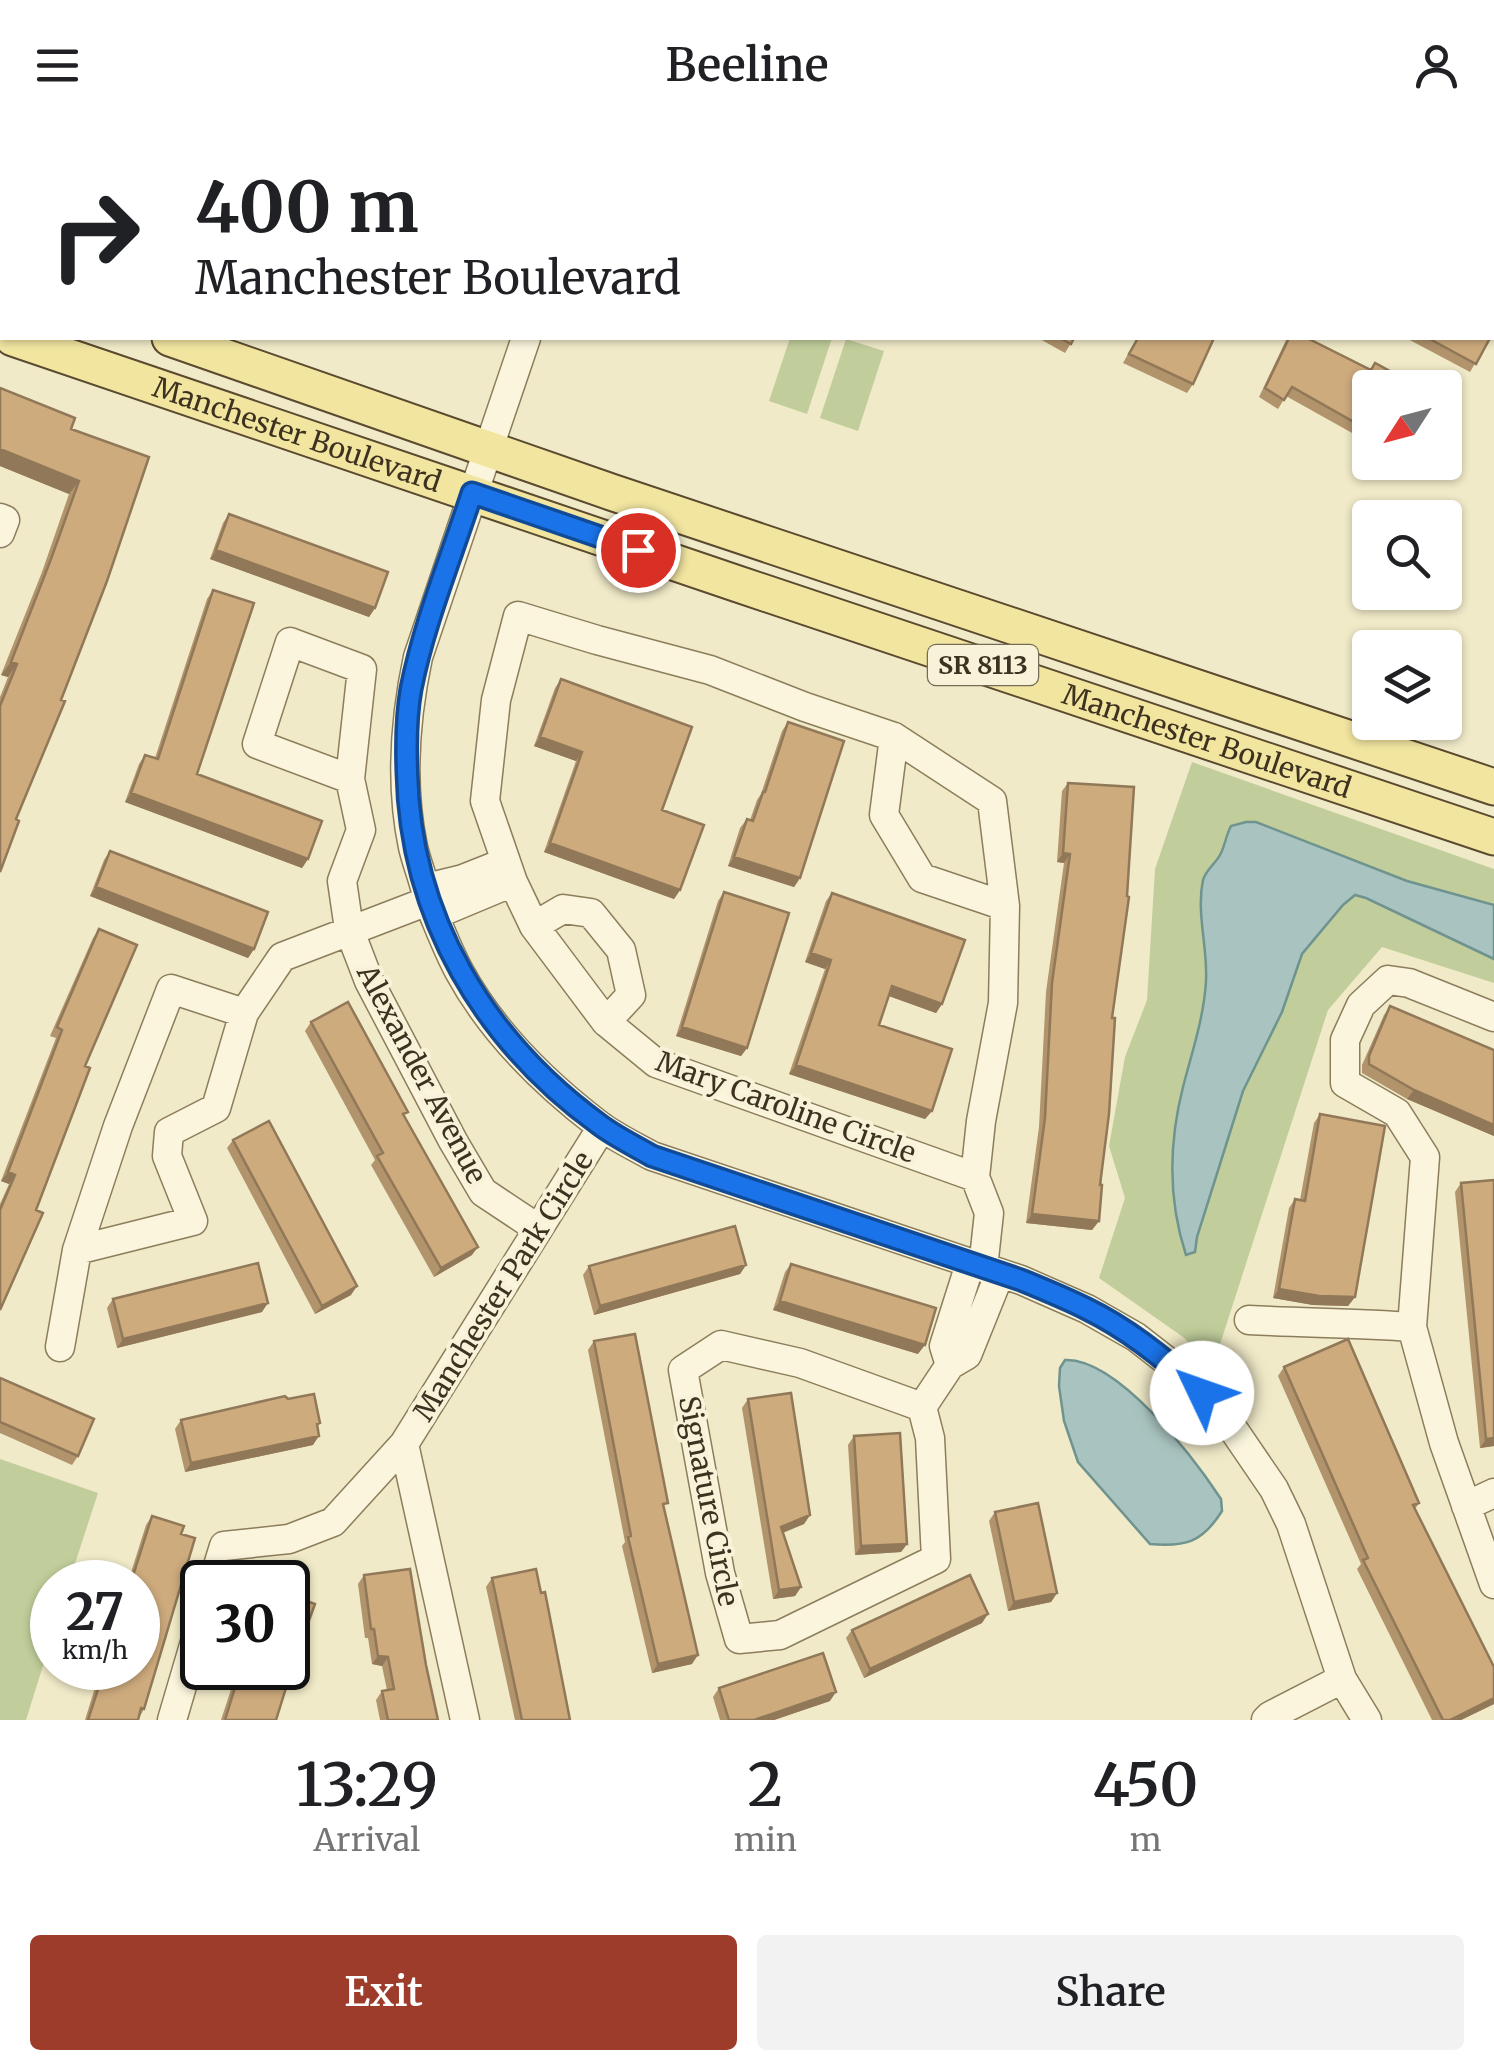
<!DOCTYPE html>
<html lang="en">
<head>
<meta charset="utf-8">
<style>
	body { margin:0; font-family:Merriweather,serif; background:#f2f2f2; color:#202124; height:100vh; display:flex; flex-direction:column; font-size:38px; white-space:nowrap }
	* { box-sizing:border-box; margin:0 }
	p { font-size:32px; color:#757577 }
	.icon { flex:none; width:55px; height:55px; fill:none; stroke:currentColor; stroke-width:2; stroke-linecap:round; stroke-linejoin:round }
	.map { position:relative; height:1590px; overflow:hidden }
	.panel { display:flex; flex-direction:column; background:#fff; flex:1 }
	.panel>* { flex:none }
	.banner { position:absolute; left:0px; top:0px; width:1495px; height:210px; box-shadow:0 2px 8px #0004; background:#fff; color:#202124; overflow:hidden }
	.needle { width:65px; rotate:234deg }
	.controls { position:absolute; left:1352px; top:240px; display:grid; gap:20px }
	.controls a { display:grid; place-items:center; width:110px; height:110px; border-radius:10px; background:#fff; box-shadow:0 2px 8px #0004; font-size:50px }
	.speed { position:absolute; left:30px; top:1430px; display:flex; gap:20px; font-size:50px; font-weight:700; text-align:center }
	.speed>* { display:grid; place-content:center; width:130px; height:130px; border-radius:50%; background:#fff; box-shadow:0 2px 8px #0004; line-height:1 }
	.speed small { font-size:25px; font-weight:400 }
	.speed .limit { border:5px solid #111; border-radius:15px; background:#fff; color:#111 }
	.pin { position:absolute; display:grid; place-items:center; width:85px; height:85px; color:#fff; margin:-42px; border:5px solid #fff; border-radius:50%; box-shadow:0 2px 10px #0007 }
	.me { position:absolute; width:110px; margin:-55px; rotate:312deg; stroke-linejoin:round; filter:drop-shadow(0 0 8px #0008) }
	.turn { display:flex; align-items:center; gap:35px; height:210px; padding:0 30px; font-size:45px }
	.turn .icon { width:130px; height:130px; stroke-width:2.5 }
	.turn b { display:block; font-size:70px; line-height:85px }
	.eta { display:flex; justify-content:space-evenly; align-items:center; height:170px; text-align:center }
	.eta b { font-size:60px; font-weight:600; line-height:70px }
	.primary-button { display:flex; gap:20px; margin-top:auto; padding:20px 30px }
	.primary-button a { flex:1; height:115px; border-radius:10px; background:#9d3c2b; color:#fff; font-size:40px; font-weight:600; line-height:115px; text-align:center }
	.primary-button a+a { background:#f2f2f2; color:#202124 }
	header { display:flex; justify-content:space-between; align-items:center; height:130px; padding:0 30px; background:#fff; font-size:45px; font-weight:600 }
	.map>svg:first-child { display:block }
	.green { fill:#c1ce9b }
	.water { fill:#a9c4c0; stroke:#6f938f; stroke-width:2.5 }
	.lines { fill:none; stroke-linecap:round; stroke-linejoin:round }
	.minor-casing { stroke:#8c7d5c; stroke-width:31 }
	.major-casing { stroke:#5a4a30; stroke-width:39 }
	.minor { stroke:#faf5dc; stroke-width:28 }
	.major { stroke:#f2e5a0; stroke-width:35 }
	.wall { fill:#b1936c }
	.shaded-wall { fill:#907858 }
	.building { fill:#ceab7d; stroke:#907858; stroke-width:2.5 }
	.route-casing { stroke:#114b97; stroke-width:25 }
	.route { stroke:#1a73e8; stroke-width:18 }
	.labels { text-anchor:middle; stroke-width:8; stroke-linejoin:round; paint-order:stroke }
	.shield { fill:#f7f2d8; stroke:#756c57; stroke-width:2.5 }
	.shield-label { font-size:25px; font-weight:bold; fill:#3d3220 }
	.street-label { font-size:28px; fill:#3d3220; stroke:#f7f2d8 }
</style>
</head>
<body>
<header><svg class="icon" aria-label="menu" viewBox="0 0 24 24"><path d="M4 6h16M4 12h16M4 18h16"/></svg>Beeline<svg class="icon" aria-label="person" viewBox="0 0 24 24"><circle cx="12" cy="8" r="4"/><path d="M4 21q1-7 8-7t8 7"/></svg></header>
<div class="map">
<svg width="1494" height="1590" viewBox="0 0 1494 1590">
	<rect width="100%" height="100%" fill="#f0eac8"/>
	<path class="green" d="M790,208H832L807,284L769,271Z
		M846,209L884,221L858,301L820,288Z
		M1192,632L1494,739V853L1382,817L1328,880L1213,1236L1183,1207L1099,1148L1125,1068L1109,1016L1125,927L1147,870L1155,739Z
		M0,1329L98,1363L69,1452H52V1507L26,1590H0Z"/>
	<path class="water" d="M1246,692H1256L1407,751L1494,775V829L1366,768L1355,765L1343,775L1302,824L1282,882L1243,961L1197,1107L1195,1122L1186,1125C1168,1070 1169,1012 1183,957C1192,922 1204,887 1206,851C1208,818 1196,783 1203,750C1206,740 1215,734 1220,725C1225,716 1226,705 1231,696Z
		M1065,1230C1118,1228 1194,1328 1221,1369L1222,1381C1202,1413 1185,1417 1150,1414L1078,1332L1064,1291L1059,1256L1060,1238Z"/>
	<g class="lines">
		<g class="minor-casing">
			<path id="minor" d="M490,2V0
				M597,2V0
				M526,208L418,527C405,588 400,655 413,717C417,735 425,752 428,771C438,794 447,819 459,841C492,902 544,953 599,995C615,1007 634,1016 652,1026L1021,1150L1087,1179L1136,1207L1172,1235L1202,1263L1231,1296L1274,1359L1291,1394L1342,1549L1367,1590
				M0,388L5,390L0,403
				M894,607L884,685L922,748L1005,776L1003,873L981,991L975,1047
				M350,649L257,614L290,512L362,539L350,649L361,700L342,751L349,799L369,851L453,1011L483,1062L537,1098
				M426,758L463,749L506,732
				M434,785L513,752
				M534,796L563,779L591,783L621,820L631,865L606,892L656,933L975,1047L989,1083L983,1138
				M1494,887L1409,853L1388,850L1361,875L1345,910V953L1397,983L1425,1027L1412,1197L1444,1313L1494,1454
				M606,892L534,796L513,752L485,671L496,570L518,486L597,510L710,540L805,577L894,607L992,671L1005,776
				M77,1120L193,1091L167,1026L169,1002L216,978L244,883L282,827L428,771
				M1249,1190C1303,1193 1357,1193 1412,1197
				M721,1215L800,1233L922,1277L930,1308L936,1429L780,1505L739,1509L720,1443L683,1240Z
				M60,1217L77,1120L118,996L171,859L244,883
				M950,1235L944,1216L970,1134
				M922,1277L950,1235L967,1225L1000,1143
				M1466,1376L1494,1363
				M213,1452L224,1416L289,1409L333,1392L404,1314
				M172,1590L202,1488
				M465,1590L404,1314L602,997
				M1266,1590L1270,1586L1342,1549"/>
		</g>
		<g class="major-casing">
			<g id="major">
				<path d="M0,149L2,150"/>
				<path id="s1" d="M13,208L738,454L1494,707"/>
				<path d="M170,208L611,362L1494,657"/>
			</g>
		</g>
		<use href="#minor" class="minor"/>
		<use href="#major" class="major"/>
	</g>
	<path class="wall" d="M1038,208H1074L1065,223Z
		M1137,208H1214L1193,254L1187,263L1123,233Z
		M1287,208H1307L1370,240V313L1286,266L1278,279L1259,267Z
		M1406,208H1490L1470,242Z
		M0,258L71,299L149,327L16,689L0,742V567L8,547L1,545L42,442L69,364L0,336Z
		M229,384L375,478L369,487L210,429L223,393Z
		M213,460L197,644L308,729L302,738L125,672L139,634L145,625L155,628L207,469Z
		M561,549L662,680L680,760L674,769L544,722L576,631L534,616L555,558Z
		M788,592L800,748L794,757L728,736L740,698L747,689L750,690L757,670L761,664L782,601Z
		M1068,653L1112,888L1099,1091L1092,1100L1026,1093L1039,997L1046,862L1064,733L1057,732L1062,661Z
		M110,721L254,819L248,828L90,766L104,730Z
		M724,762L747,918L741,926L676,906L718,771Z
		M832,763L942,874L936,883L889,866L879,895L932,981L925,989L789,944L825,839L805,832L826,771Z
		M99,799L85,936L0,1180V1074L9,1054L1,1051L56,908L50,906L93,808Z
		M1390,876L1494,920V1006L1407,969L1362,943V935L1384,885Z
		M311,892L404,987L472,1125L434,1147L371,1035L375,1030L305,901Z
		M1320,984L1355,1167L1348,1176L1313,1175L1273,1168L1289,1078L1295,1069L1300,1070L1314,993Z
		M233,1010L351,1165L315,1184L227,1018Z
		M1461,1053L1494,1316L1480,1318L1455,1062Z
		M791,1134L918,1224L773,1180L785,1142Z
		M746,1135L740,1144L594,1185L583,1145L589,1136Z
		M113,1169L262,1182L117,1218L107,1178Z
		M594,1211L664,1378L692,1534L652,1543L622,1416L625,1412L588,1220Z
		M1284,1237L1419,1373L1415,1379L1494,1574L1461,1590H1432L1357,1439L1361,1434L1278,1246Z
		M0,1248L78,1326L72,1335L0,1303Z
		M748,1269L810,1385L804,1394L783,1403L801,1457L795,1466L773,1469L742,1278Z
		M181,1290L317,1298L313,1315L185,1342L175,1299Z
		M854,1306L907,1414L901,1422L855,1425L848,1315Z
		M995,1382L1057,1463L1051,1472L1008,1481L989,1391Z
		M152,1386L144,1579L138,1590H85L101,1538H138V1452H128L146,1395Z
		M364,1445L426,1535L438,1590H380L376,1570L382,1561L387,1560L382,1536L372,1534L368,1508H365L358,1454Z
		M492,1448L559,1540L570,1590H515L486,1457Z
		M982,1493L864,1548L846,1508L852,1500Z
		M295,1529L276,1590H221L238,1538H288Z
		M719,1558L830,1571L774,1590H720L713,1567Z"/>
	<path class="shaded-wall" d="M394,0H424L431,2H401Z
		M0,319L79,351L69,364L0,336Z
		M216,420L375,478L369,487L210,429Z
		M11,532L17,534L8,547L1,545Z
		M540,607L582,622L576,631L534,616Z
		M131,663L308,729L302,738L125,672Z
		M550,713L680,760L674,769L544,722Z
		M1063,723L1070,724L1064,733L1057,732Z
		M734,727L800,748L794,757L728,736Z
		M96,757L254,819L248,828L90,766Z
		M811,823L831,830L825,839L805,832Z
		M892,856L942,874L936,883L886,865Z
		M682,897L747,918L741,926L676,906Z
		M796,935L932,981L925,989L789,944Z
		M1414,960L1494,995V1006L1407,969Z
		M8,1042L15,1045L9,1054L1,1051Z
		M1032,1084L1099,1091L1092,1100L1026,1093Z
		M478,1117L472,1125L434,1147L441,1138Z
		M746,1135L740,1144L594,1185L600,1176Z
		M357,1156L351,1165L315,1184L322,1176Z
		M1279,1159L1355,1167L1348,1176L1313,1175L1273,1168Z
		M780,1171L925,1215L918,1224L773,1180Z
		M268,1173L262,1182L117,1218L123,1209Z
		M319,1306L313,1315L185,1342L191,1333Z
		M1494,1308V1316L1480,1318L1486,1309Z
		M810,1385L804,1394L774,1406L781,1397Z
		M907,1414L901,1422L855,1425L861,1416Z
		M801,1457L795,1466L773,1469L779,1460Z
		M1057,1463L1051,1472L1008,1481L1014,1472Z
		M988,1484L982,1493L864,1548L870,1539Z
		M698,1525L692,1534L652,1543L658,1534Z
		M378,1526L388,1527L382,1536L372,1534Z
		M836,1562L830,1571L774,1590H754Z
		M1494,1568V1574L1461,1590H1450Z"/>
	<path class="building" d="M1107,0H1156L1160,2H1106Z
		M1492,157H1494V201L1492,204Z
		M1060,208H1074L1071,214Z
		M1138,208H1214L1193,254L1129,224Z
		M1289,208H1307L1371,240L1375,233L1421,258H1370V301L1292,257L1284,270L1265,258Z
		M1428,208H1490L1476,234Z
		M0,258L75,288L71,299L149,327L107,451L61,570L65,571L16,689L19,691L0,742V576L17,534L11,532L51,429L79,351L0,319Z
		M229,384L388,442L375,478L216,420Z
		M213,460L254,473L197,644L322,691L308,729L131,663L145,625L158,629Z
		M561,549L692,597L662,680L704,695L680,760L550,713L582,622L540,607Z
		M788,592L844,611L800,748L734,727L747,689L753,691L763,662H765Z
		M1068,653L1134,657L1127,766L1129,767L1112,888H1115L1109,984L1100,1055H1102L1099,1091L1032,1084L1045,988L1052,853L1070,724L1063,723Z
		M110,721L268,782L254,819L96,757Z
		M724,762L789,783L747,918L682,897Z
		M832,763L965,810L942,874L892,856L879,895L952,919L932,981L796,935L831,830L811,823Z
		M99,799L137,815L85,936L90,938L36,1080L43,1083L0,1180V1080L15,1045L8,1042L62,900L57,897Z
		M348,872L408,982L403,984L478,1117L441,1138L377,1026L383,1023L311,892Z
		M1390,876L1494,920V995L1414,960L1369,934V926Z
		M1320,984L1385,996L1355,1167L1319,1166L1279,1159L1295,1069L1305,1071Z
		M269,991L357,1156L322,1176L233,1010Z
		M1494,1050V1308L1486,1309L1461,1053Z
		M735,1096L746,1135L600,1176L589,1136Z
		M258,1133L268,1173L123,1209L113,1169Z
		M791,1134L936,1178L925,1215L780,1171Z
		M635,1204L668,1373L663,1374L698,1525L658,1534L628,1407L631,1406L594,1211Z
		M1348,1209L1419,1373L1413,1375L1494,1537V1568L1450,1590H1443L1363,1430L1368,1428L1284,1237Z
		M0,1248L94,1289L78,1326L0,1292Z
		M791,1263L810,1385L781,1397L801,1457L779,1460L748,1269Z
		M314,1264L320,1293L317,1294L319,1306L191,1333L181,1290L285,1266L288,1269Z
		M900,1303L907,1414L861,1416L854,1306Z
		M1038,1373L1057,1463L1014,1472L995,1382Z
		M152,1386L184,1396L181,1404L195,1408L144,1579L141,1578L138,1590H88L105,1538H138V1452H131Z
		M410,1439L426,1535L438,1590H388L382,1561L394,1559L388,1527L378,1526L374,1499H371L364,1445Z
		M536,1439L541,1463L545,1462L570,1590H522L492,1448Z
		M970,1445L988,1484L870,1539L852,1500Z
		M288,1464L315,1474L295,1529L276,1590H225L241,1538H288Z
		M823,1523L836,1562L754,1590H729L719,1558Z"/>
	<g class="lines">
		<g class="route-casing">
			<path id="route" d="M638,420L472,363C451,428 424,493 411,559C406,587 406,614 407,642C410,787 484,911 600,995C616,1007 635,1016 652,1026L1021,1150C1043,1159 1065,1168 1087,1179C1130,1200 1167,1230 1202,1263"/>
		</g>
		<use href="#route" class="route"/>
	</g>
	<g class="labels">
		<rect class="shield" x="928" y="515" width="110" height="40" rx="8"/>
		<g class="shield-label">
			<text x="983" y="544">SR 8113</text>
		</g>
		<g class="street-label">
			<text dy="10" stroke="none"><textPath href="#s1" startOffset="300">Manchester Boulevard</textPath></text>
			<text dy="10" stroke="none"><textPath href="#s1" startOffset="1260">Manchester Boulevard</textPath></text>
			<text transform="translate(422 944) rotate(62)" y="10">Alexander Avenue</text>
			<text transform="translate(786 977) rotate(20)" y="10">Mary Caroline Circle</text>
			<text transform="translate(503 1156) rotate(-58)" y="10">Manchester Park Circle</text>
			<text transform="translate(709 1371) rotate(79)" y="10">Signature Circle</text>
		</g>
	</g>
</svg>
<div class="controls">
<a><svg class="needle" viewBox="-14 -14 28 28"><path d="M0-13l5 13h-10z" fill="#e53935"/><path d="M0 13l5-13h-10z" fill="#757577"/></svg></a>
<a><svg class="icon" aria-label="search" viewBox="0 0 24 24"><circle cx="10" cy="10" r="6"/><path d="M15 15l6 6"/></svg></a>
<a><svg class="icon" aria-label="layers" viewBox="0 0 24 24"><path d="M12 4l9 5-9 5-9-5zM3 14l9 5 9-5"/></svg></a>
</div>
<div class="speed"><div>27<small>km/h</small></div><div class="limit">30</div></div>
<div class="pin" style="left:638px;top:420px;background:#d93025"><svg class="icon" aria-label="arrive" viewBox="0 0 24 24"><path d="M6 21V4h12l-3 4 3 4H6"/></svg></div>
<svg class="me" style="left:1202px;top:1263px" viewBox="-20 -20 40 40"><circle r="19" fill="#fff"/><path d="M0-13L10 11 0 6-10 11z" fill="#1a73e8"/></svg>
<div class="banner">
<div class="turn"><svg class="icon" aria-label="right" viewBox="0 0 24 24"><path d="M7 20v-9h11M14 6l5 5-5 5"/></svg><div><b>400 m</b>Manchester Boulevard</div></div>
</div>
</div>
<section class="panel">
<div class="eta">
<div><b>13:29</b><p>Arrival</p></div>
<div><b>2</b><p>min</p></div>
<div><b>450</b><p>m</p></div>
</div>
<div class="primary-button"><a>Exit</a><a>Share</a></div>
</section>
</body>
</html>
